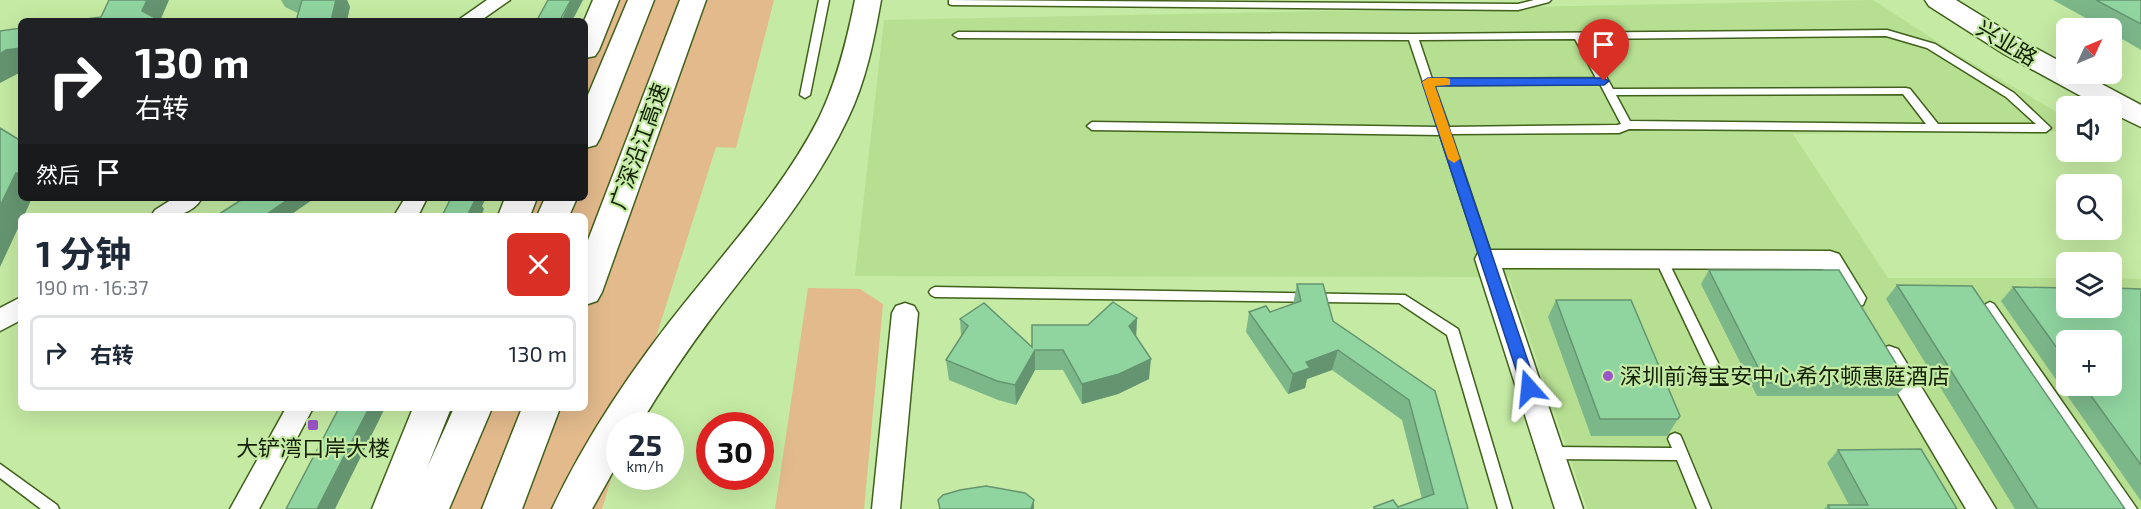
<!DOCTYPE html>
<html lang="zh">
<head>
<meta charset="utf-8">
<style>
	body { margin:0; font-family:"Exo 2","Noto Sans SC",sans-serif; background:#f2f2f3; color:#1f2937; height:100vh; display:flex; flex-direction:column; font-size:22px; white-space:nowrap }
	* { box-sizing:border-box; margin:0 }
	p { font-size:20px; color:#747a83 }
	.icon { flex:none; width:33px; height:33px; fill:none; stroke:currentColor; stroke-width:2; stroke-linecap:round; stroke-linejoin:round }
	.map { position:relative; flex:1; overflow:hidden }
	.panel { position:absolute; left:18px; top:213px; width:570px; height:198px; display:flex; flex-direction:column; background:#fff; border-radius:9px; box-shadow:0 6px 24px #0002 }
	.panel>* { flex:none }
	.banner { position:absolute; left:18px; top:18px; width:570px; height:183px; border-radius:9px; box-shadow:0 6px 24px #0002; background:#202124; color:#fff; overflow:hidden }
	.needle { width:39px; rotate:46deg }
	.buttons { position:absolute; left:2056px; top:18px; display:grid; gap:12px }
	.buttons a { display:grid; place-items:center; width:66px; height:66px; border-radius:9px; background:#fff; box-shadow:0 6px 24px #0002; font-size:30px }
	.speed { position:absolute; left:606px; top:412px; display:flex; gap:12px; font-size:30px; font-weight:700; text-align:center }
	.speed>* { display:grid; place-content:center; width:78px; height:78px; border-radius:50%; background:#fff; box-shadow:0 6px 24px #0002; line-height:1 }
	.speed small { font-size:15px; font-weight:400 }
	.speed .limit { border:9px solid #d22; background:#fff; color:#111 }
	.pin { position:absolute; display:grid; place-items:center; width:51px; height:51px; color:#fff; margin:-62px -26px; border-radius:50% 50% 50% 0; rotate:-45deg; box-shadow:0 0 6px #0007 }
	.pin .icon { rotate:45deg }
	.me { position:absolute; width:66px; margin:-33px; rotate:342deg; stroke-linejoin:round; filter:drop-shadow(0 0 4px #0008) }
	.turn { display:flex; align-items:center; gap:21px; height:126px; padding:0 18px; font-size:27px }
	.turn .icon { width:78px; height:78px; stroke-width:2.5 }
	.turn b { display:block; font-size:42px; line-height:51px }
	.then { display:flex; align-items:center; height:57px; padding:0 18px; background:#0003; gap:12px; font-size:22px }
	.round { display:grid; place-items:center; flex:none; width:63px; height:63px; border-radius:9px; background:#f2f2f3 }
	.head { display:flex; align-items:center; justify-content:space-between; height:102px; padding:0 18px }
	h1 { font-size:36px; font-weight:700; line-height:45px }
	ul { padding:0; list-style:none }
	li { display:flex; align-items:center; gap:18px; height:75px; margin:0 12px 9px; padding:0 6px; border:3px solid #e0e1e3; border-radius:9px }
	li div { flex:1 }
	li b { display:block; font-size:22px }
	li em { font-style:normal }
	.map>svg:first-child { display:block }
	.built { fill:#b6df91; fill-rule:evenodd }
	.green { fill:#e2ba8c }
	.lines { fill:none; stroke-linecap:round; stroke-linejoin:round }
	.lane-casing { stroke:#40601b; stroke-width:3 }
	.street-casing { stroke:#40601b; stroke-width:3 }
	.secondary-casing { stroke:#40601b; stroke-width:3 }
	.highway-casing { stroke:#40601b; stroke-width:3 }
	.lane { fill:#fff; fill-rule:evenodd }
	.street { fill:#fff; fill-rule:evenodd }
	.secondary { fill:#fff; fill-rule:evenodd }
	.highway { fill:#fff; fill-rule:evenodd }
	.wall { fill:#7cb78a; fill-rule:evenodd }
	.shaded-wall { fill:#659570 }
	.building { fill:#90d5a0; stroke:#659570; stroke-width:1.5 }
	.route { fill:#2563eb; stroke:#184099; stroke-width:1.5 }
	.slow { fill:#f59e0b }
	.poi-dot { fill:#9c54c8; stroke:#c4eaa3; stroke-width:2 }
	.labels { text-anchor:middle; stroke-width:4.5; stroke-linejoin:round; paint-order:stroke }
	.street-label { font-size:22px; fill:#132004; stroke:#c4eaa3 }
	.poi-label { font-size:22px; fill:#132004; stroke:#c4eaa3; text-anchor:start }
</style>
</head>
<body>
<div class="map">
<svg width="2141" height="509" viewBox="0 0 2141 509">
	<rect width="100%" height="100%" fill="#c4eaa3"/>
	<path class="built" d="M1873,0L1950,50L2067,118V131L1793,134L1888,278H2067V308H2112V278L2141,279V509H1587L1509,277L855,276L884,20ZM2067,340H2112V386H2067Z"/>
	<path class="green" d="M614,0H774L736,148L716,147L628,426H620L619,453L602,509H421L454,408H585V216H520L528,198H585V66Z
		M808,288L860,289L883,304L864,509H775Z"/>
	<g class="lines">
		<g class="lane-casing">
			<path id="lane" d="M819,0H829L810,95L805,98L800,95Z
				M949,0L1518,4L1534,0H1551L1549,2L1518,10L952,5L949,4Z
				M1887,30L1935,44L2014,93L2051,128L2046,132L1629,129L1619,133L1451,134L1493,259L1487,263L1481,259L1440,135L1092,130L1087,126L1092,122L1438,127L1409,40L958,38L953,35L958,32L1413,34ZM1886,36L1927,48L2006,97L2036,124H1938L1910,89L1906,88L1613,89L1585,39ZM1575,39L1596,78L1432,79L1419,40ZM1600,84L1621,124L1617,125L1449,127L1434,85ZM1903,94L1926,124L1630,121L1616,95Z
				M1661,255L1667,259L1721,369L1719,373L1714,374L1709,373L1707,369L1655,259Z
				M935,287L1405,295L1458,329L1459,332L1512,509H1498L1447,335L1399,303L935,297L931,295L929,292L931,289Z
				M1990,302L1994,304L2137,509H2122L1986,310L1984,307L1986,304Z
				M1675,433L1680,435L1682,439L1711,509H1697L1677,460L1550,459L1545,457L1543,453L1545,449L1550,447L1672,448L1668,439L1670,435Z
				M0,464L57,505L59,509H41L0,478Z"/>
		</g>
		<g class="street-casing">
			<path id="street" d="M487,0H510L480,21H457Z
				M174,198H202C191,217 171,216 151,216L155,210Z
				M405,198H427L418,216H394Z
				M1487,250L1830,251L1839,254L1866,298L1863,305L1854,307L1845,305L1823,269L1502,268L1583,509H1555L1475,259L1478,253Z
				M21,297V320L0,331V308Z
				M905,303L914,306L918,313L900,509H872L892,313L896,306Z
				M1889,346L1898,349L1996,509H1966L1876,356L1880,349Z
				M286,408H313L259,509H230Z"/>
		</g>
		<g class="secondary-casing">
			<path id="secondary" d="M1925,0H1956L2024,42L2067,65V74H2083L2141,105V127L2112,113V106H2099L2004,54L1929,6Z"/>
		</g>
		<g class="highway-casing">
			<path id="highway" d="M593,0H619L599,50L595,56L585,58L584,21Z
				M628,0H654L600,138L596,145L585,148V102Z
				M680,0H706L602,292L597,301L585,305V248Z
				M855,0H881C874,40 866,81 848,118C814,190 763,250 715,313C688,349 662,387 639,426H620V459L592,509H552C588,433 638,360 691,295C737,238 786,183 819,118C837,81 847,40 855,0Z
				M505,198H537L530,216H498Z
				M545,198H577L569,216H537Z
				M413,408H451L427,468L454,408H492L449,509H372Z
				M522,408H560L522,509H482Z"/>
		</g>
		<use href="#lane" class="lane"/>
		<use href="#street" class="street"/>
		<use href="#secondary" class="secondary"/>
		<use href="#highway" class="highway"/>
	</g>
	<path class="wall" d="M281,0H347L350,7L298,13L285,7Z
		M2053,0H2141V50L2112,33V28H2104Z
		M1709,270L1908,383L1896,396H1757L1701,284Z
		M1297,284L1333,321L1435,391L1468,509H1373L1374,507H1398L1422,499L1402,420L1332,370L1307,379L1305,388L1288,394L1246,332L1249,312H1270L1293,304Z
		M1897,285L2125,509H2015L1886,299Z
		M2013,287L2141,289V501L2001,301ZM2067,340L2112,386H2067Z
		M1556,300L1680,416L1667,436H1591L1548,317Z
		M1137,318L1136,336L1149,379L1118,394L1082,404L1063,370H1035L1016,405L998,400L949,380L946,360L961,336L960,319L1032,347L1088,325Z
		M1838,450L1957,509H1824L1828,505H1849L1827,463Z"/>
	<path class="shaded-wall" d="M147,0H169L160,21L142,11Z
		M336,0H347L350,7L347,21H331Z
		M571,0H583L572,21H561Z
		M21,48V72L0,83V54L6,50Z
		M16,173H21V198H32L24,216H21V222L0,267V206Z
		M290,198H315L289,216H264Z
		M475,198H486L482,206L484,209L481,216H467Z
		M1137,318L1136,338L1129,326Z
		M1035,350V370L1016,405L1015,385Z
		M1338,350L1332,370L1307,379L1305,388L1288,394L1293,374L1306,362Z
		M1151,359L1149,379L1118,394L1082,404V384Z
		M369,408H385L335,509H317Z
		M1034,500V509H1031Z"/>
	<path class="building" d="M109,0H147L142,11L161,21H71L101,17Z
		M302,0H336L331,21H296Z
		M548,0H571L560,20H565L564,21H534V20H537Z
		M2096,0H2141V24Z
		M21,28V48L6,50L0,54V31Z
		M0,128L21,141V173H16L0,206Z
		M244,198H290L264,216H216Z
		M451,198H476L467,216H442Z
		M1709,270H1839L1908,383H1766Z
		M1297,284H1323L1333,321L1435,391L1468,509H1375L1374,507L1393,500L1398,507L1434,494L1409,400L1338,350L1306,362L1310,368L1293,374L1249,312L1266,306L1270,312L1301,301Z
		M1897,285L1972,286L2125,509H2038Z
		M2013,287L2067,288V308H2112V288L2141,289V465L2084,386H2112V340H2067V362Z
		M1556,300H1631L1680,416L1678,419H1600Z
		M1113,302L1137,318L1129,326L1151,359L1119,374L1082,384L1063,350H1035L1015,385L997,381L946,360L968,326L960,319L984,303L1032,347V325H1088Z
		M339,408H369L317,509H286Z
		M1921,449L1957,509H1830L1828,505H1868L1838,450Z
		M986,486L1025,493L1034,500L1031,509H940L938,500L943,495L960,490Z"/>
	<path class="route" d="M1428,78H1604L1609,81L1604,85L1435,86L1537,388L1535,393H1524L1522,388L1422,82Z"/>
	<path class="slow" d="M1446,78L1450,79V85L1435,86L1460,159L1454,163L1448,159L1422,82L1428,78Z"/>
	<g class="poi-dot">
		<circle cx="1608" cy="376" r="6"/>
		<rect x="307" y="419" width="12" height="12" rx="3"/>
	</g>
	<g class="labels">
		<g class="street-label">
			<text transform="translate(2007 43) rotate(31)" y="8">兴业路</text>
			<text transform="translate(639 146) rotate(-70)" y="8">广深沿江高速</text>
		</g>
		<g class="poi-label">
			<text x="1620" y="384">深圳前海宝安中心希尔顿惠庭酒店</text>
			<text x="313" y="456" text-anchor="middle">大铲湾口岸大楼</text>
		</g>
	</g>
</svg>
<div class="buttons">
<a><svg class="needle" viewBox="-14 -14 28 28"><path d="M0-13l5 13h-10z" fill="#e53935"/><path d="M0 13l5-13h-10z" fill="#747a83"/></svg></a>
<a><svg class="icon" aria-label="sound" viewBox="0 0 24 24"><path d="M4 9h4l5-4v14l-5-4H4zM17 9q2 3 0 6"/></svg></a>
<a><svg class="icon" aria-label="search" viewBox="0 0 24 24"><circle cx="10" cy="10" r="6"/><path d="M15 15l6 6"/></svg></a>
<a><svg class="icon" aria-label="layers" viewBox="0 0 24 24"><path d="M12 4l9 5-9 5-9-5zM3 14l9 5 9-5"/></svg></a>
<a>+</a>
</div>
<div class="speed"><div>25<small>km/h</small></div><div class="limit">30</div></div>
<div class="pin" style="left:1604px;top:81px;background:#d93025"><svg class="icon" aria-label="arrive" viewBox="0 0 24 24"><path d="M6 21V4h12l-3 4 3 4H6"/></svg></div>
<svg class="me" style="left:1529px;top:388px" viewBox="-20 -20 40 40"><path d="M0-17L14 15 0 8-14 15z" fill="#2563eb" stroke="#fff" stroke-width="4"/></svg>
<div class="banner">
<div class="turn"><svg class="icon" aria-label="right" viewBox="0 0 24 24"><path d="M7 20v-9h11M14 6l5 5-5 5"/></svg><div><b>130 m</b>右转</div></div>
<div class="then">然后<svg class="icon" aria-label="arrive" viewBox="0 0 24 24"><path d="M6 21V4h12l-3 4 3 4H6"/></svg></div>
</div>
<section class="panel">
<div class="head"><div><h1>1 分钟</h1><p>190 m · 16:37</p></div><a class="round" style="background:#d93025;color:#fff"><svg class="icon" aria-label="close" viewBox="0 0 24 24"><path d="M6 6l12 12M18 6L6 18"/></svg></a></div>
<ul>
<li><svg class="icon" aria-label="right" viewBox="0 0 24 24"><path d="M7 20v-9h11M14 6l5 5-5 5"/></svg><div><b>右转</b></div><em>130 m</em></li>
</ul>
</section>
</div>
</body>
</html>
